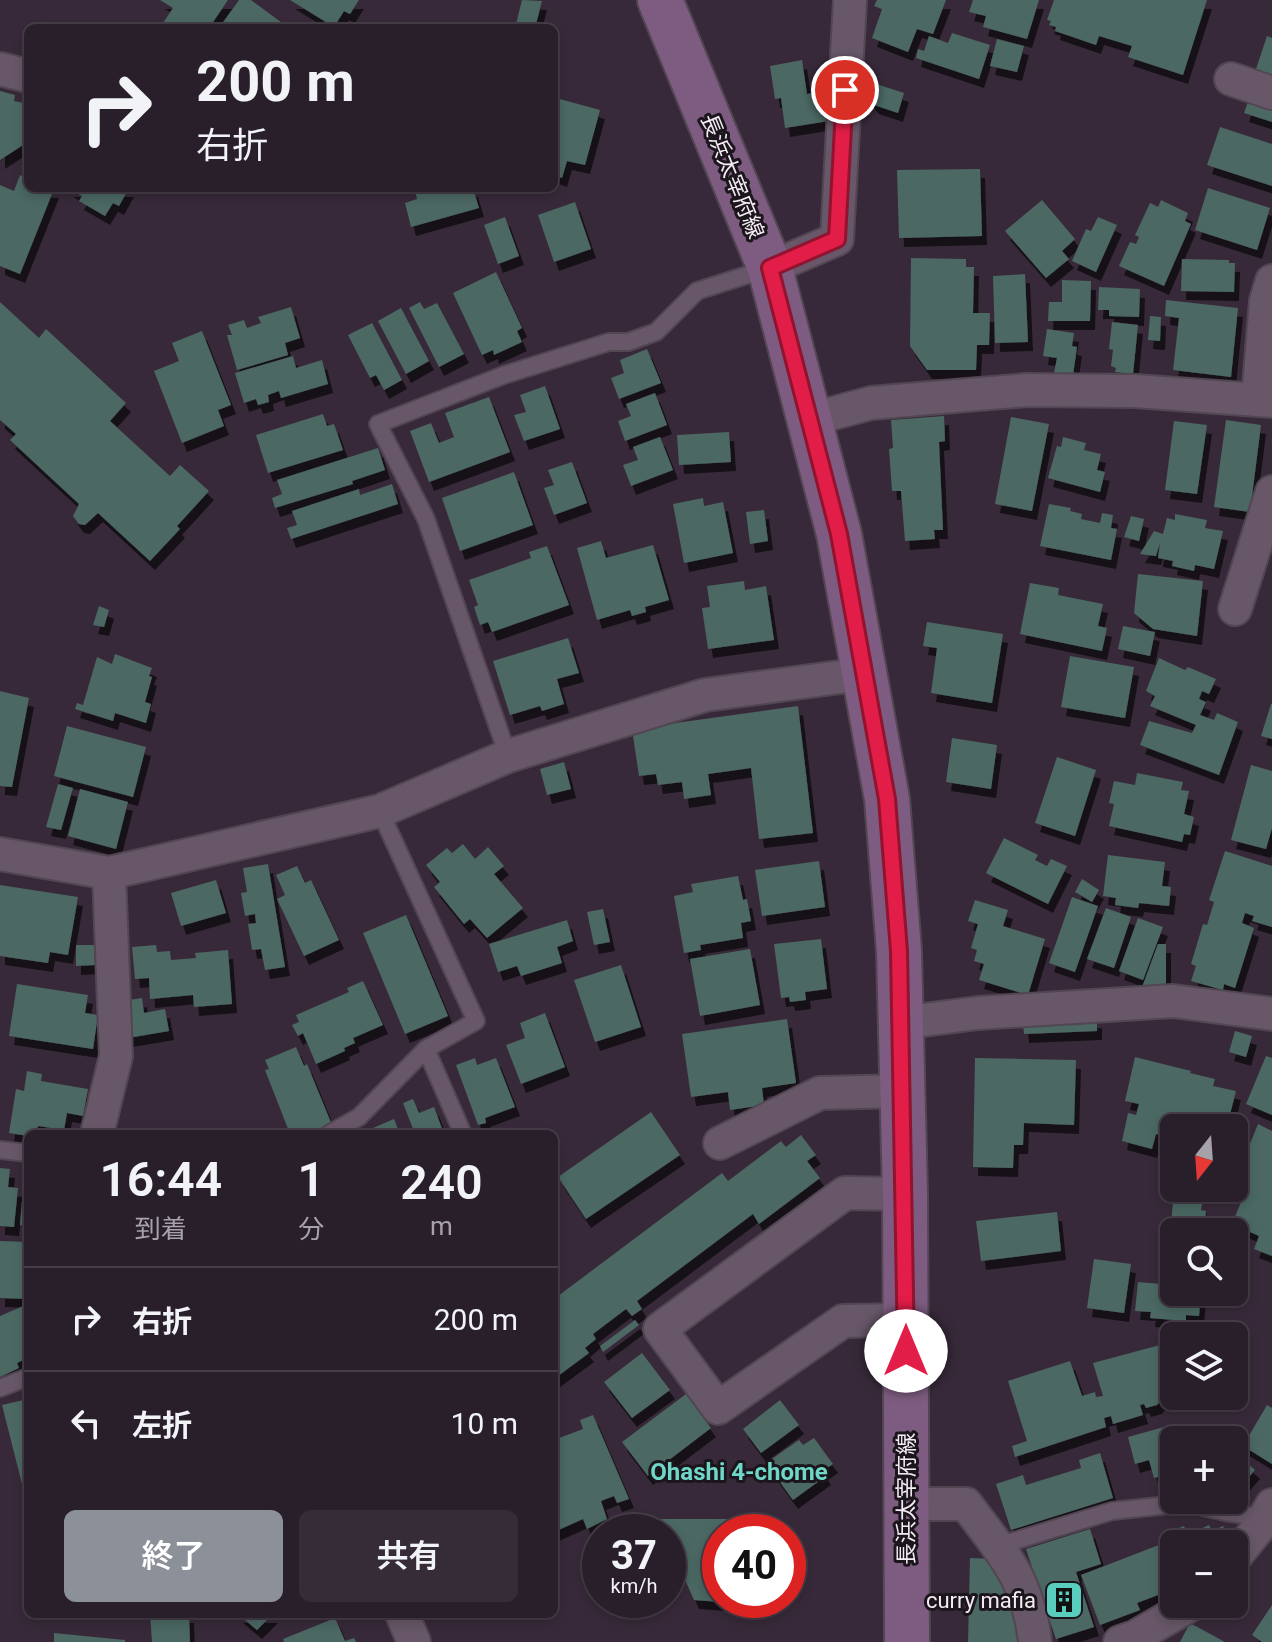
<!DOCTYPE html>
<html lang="ja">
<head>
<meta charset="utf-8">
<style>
	body { margin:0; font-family:Roboto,"Noto Sans JP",sans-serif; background:#352c37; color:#f1f3f6; height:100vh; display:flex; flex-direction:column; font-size:30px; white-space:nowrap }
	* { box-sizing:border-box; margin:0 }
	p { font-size:26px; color:#a5a2a9 }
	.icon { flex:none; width:44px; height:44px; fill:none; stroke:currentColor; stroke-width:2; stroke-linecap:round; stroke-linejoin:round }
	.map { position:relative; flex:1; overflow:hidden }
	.side { position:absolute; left:24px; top:1130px; width:534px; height:488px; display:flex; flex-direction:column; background:#291f2b; border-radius:12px; box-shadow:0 4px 12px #0003,0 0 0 2px #453d47 }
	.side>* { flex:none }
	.hud { position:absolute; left:24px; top:24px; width:534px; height:168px; border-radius:12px; box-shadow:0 4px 12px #0003,0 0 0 2px #453d47; background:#291f2b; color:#f1f3f6; overflow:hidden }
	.needle { width:52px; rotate:197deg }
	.tools { position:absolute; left:1160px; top:1114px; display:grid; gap:16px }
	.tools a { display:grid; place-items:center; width:88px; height:88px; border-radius:12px; background:#291f2b; box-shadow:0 4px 12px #0003,0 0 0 2px #453d47; font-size:40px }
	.speed { position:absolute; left:582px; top:1514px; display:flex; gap:16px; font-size:40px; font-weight:700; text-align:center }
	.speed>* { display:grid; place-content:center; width:104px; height:104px; border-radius:50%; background:#291f2b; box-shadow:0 4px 12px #0003,0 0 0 2px #453d47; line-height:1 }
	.speed small { font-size:20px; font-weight:400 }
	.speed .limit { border:12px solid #d22; background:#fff; color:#111 }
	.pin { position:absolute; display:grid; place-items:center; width:68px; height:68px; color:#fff; margin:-34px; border:4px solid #fff; border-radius:50%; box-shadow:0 2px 8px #0007 }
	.me { position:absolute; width:88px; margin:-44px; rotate:0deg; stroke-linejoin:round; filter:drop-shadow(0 0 6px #0008) }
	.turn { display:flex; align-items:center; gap:28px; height:168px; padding:0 40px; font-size:36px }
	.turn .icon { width:104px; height:104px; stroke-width:2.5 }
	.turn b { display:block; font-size:56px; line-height:68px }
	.eta { display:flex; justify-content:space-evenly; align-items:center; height:136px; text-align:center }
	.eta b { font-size:48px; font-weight:600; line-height:56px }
	.primary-button { display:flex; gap:16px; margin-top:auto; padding:16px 40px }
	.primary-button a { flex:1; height:92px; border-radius:12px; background:#8c9099; color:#fff; font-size:32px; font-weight:600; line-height:92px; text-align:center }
	.primary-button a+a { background:#352c37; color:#f1f3f6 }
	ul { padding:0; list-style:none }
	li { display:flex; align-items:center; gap:24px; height:104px; padding:0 40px; border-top:2px solid #453d47 }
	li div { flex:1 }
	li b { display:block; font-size:30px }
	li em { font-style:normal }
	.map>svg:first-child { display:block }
	.building { fill:#4c6763; filter:url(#shadow) }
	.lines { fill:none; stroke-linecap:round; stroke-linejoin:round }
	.lane-casing { stroke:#524653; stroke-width:20 }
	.street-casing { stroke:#524653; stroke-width:36 }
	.secondary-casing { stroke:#524653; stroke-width:48 }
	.lane { stroke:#675768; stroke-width:16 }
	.street { stroke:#675768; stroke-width:32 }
	.secondary { stroke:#7e5c81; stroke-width:44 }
	.route-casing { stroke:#92132f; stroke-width:20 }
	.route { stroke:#e11d48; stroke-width:14 }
	.labels { text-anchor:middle; stroke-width:6; stroke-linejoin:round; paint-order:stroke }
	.street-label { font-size:22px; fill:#f4ebf5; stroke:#1b151c }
	.poi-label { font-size:22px; fill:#f4ebf5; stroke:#1b151c; text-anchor:end }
	.neighbourhood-label { font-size:24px; font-weight:bold; fill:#6fd7c8; stroke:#1b151c }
</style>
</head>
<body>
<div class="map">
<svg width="1272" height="1642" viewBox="0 0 1272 1642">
	<defs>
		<filter id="shadow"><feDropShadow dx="5" dy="9" stdDeviation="0" flood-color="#0009"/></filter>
	</defs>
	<rect width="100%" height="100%" fill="#372939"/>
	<path class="building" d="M160,0H228L209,28H165L161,26L173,8Z
		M239,0H251L289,28H219Z
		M290,0H359L350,14L344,11L334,27Z
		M522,0L542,1L535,28H515Z
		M877,0H946L933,34L917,29L908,52L872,38L882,9L874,6Z
		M973,0H1039L1027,39L983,27L986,16L969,12Z
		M1054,0H1207L1183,75L1128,57L1132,46L1099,36L1096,45L1055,31L1056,27L1049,25L1051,21L1047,20Z
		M952,33L990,45L979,79L916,58L918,49L924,51L929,36L948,43Z
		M1267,36L1272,38V88L1252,81Z
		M997,39L1024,46L1017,72L990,66Z
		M802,60L807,94L824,91L829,121L785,128L781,98L775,99L770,66Z
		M870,82L904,93L898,113L874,105L868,98Z
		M1252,90L1272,97V122L1244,113Z
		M0,91L15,95L14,101L28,104V127L23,145L0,160Z
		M556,98L600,110L585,165L567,161L562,178L554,175Z
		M1220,127L1272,144V186L1207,165Z
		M980,169L982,236L899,238L897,170Z
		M20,175L28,179V188L54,189L20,274L0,266V185L14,191Z
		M68,188H129L119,206L113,203L105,216L79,201L82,196Z
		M422,188H473L479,208L411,227L405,203L417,199L415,190Z
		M1208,188L1270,208L1257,250L1195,230Z
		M1042,200L1075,239L1062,251L1069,259L1046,278L1005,231Z
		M1161,200L1188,213L1185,221L1191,224L1164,286L1119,266L1130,242L1136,244L1139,237L1135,235L1150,203L1158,207Z
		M575,202L591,249L554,262L538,215Z
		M505,217L519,256L498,264L484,225Z
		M1098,217L1117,225L1096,272L1072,261L1086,229L1091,231Z
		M911,258L966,259V267H974L973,313H990L989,345H977L976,370H927L910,346Z
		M1182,259L1229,260V263H1235L1234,292L1181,291Z
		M496,272L522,328L517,331L522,342L494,355L493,350L482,355L453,293Z
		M1025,274L1028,342L995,343L993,276Z
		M1062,280L1091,281L1090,321H1048L1049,302H1062Z
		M1099,287L1140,289L1139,317L1109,316V310H1098Z
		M1166,300L1238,308L1231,377L1173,370L1179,318L1165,316Z
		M0,302L39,338L46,329L126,403L110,421L170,476L180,465L209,491L177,526L180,529L150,561L98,513L85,525L79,524L73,516L79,504L10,440L16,434L0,420Z
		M420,302L424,309L437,303L464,354L439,367L409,308Z
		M291,307L300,338L285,343L288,355L237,370L227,335H232L228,325L244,320L247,328L261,323L258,317Z
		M401,308L429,361L406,374L378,321Z
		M1150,316L1161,317L1160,341L1148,340Z
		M1112,322L1138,325L1133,374L1115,372L1116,368L1111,366L1113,350L1109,349Z
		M372,323L402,380L384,390L376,375L370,378L348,335Z
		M1047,329L1074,333L1072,346L1077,347L1073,375L1054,373L1057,358L1043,356Z
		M202,331L231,405L218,410L224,426L182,443L154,371L179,361L172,343Z
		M647,349L661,383L619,399L611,378L624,373L620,360Z
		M293,356L296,368L322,360L328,384L281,398L279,391L268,395L269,402L258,405L256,399L244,403L235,373Z
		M545,386L560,429L524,441L514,415L526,412L520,395Z
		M655,393L667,425L625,441L618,421L631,416L626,404Z
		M489,397L510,452L429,482L410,431L431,423L439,443L454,437L445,413Z
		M323,414L327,426L334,424L343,450L268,473L256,435Z
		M944,416L945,441L939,442L943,530H934L935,539L905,541L901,491H892L889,449L893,448L891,420Z
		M1011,417L1049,424L1032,511L995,504Z
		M1226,420L1261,425L1250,512L1214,507Z
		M1174,421L1207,425L1197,494L1165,490Z
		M729,432L731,462L679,465L677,435Z
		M660,437L673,470L631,486L623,465L638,460L633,447Z
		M1063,437L1086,443L1084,450L1101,454L1097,470L1105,472L1100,492L1048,478L1057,446L1061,447Z
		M378,448L385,470L352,481L353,484L275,508L272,498L282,494L277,480Z
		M572,462L587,503L554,515L544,488L554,485L548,470Z
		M514,472L533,525L460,551L442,498Z
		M392,484L398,504L291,539L287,528L297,525L292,511L359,489L360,495Z
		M703,498L704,506L723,502L733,553L684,563L673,504Z
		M1049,504L1071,508L1070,511L1082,514L1081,519L1100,523L1102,513L1113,515L1111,528L1117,529L1111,560L1040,546Z
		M764,510L768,541L750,544L746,512Z
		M1175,514L1207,520L1205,528L1223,531L1214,569L1195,565L1194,571L1172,566L1173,561L1158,558L1160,543L1156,556L1140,554L1154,531L1163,534L1167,518L1175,520Z
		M1131,516L1144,519L1139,541L1124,537Z
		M601,541L606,558L653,545L669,600L645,607L646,612L632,616L630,610L597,620L577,548Z
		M547,546L569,605L492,632L488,622L480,625L474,607L478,605L469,580L531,558L529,552Z
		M1138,574L1203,581L1197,636L1153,629L1134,613Z
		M744,581L745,590L766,586L774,640L708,649L702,608L710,607L707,586Z
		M1030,583L1059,588L1058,595L1103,604L1098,626L1107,628L1102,651L1020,634Z
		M99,606L109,610L104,627L93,625Z
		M927,622L1003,634L992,703L931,693L937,648L923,646Z
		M1123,626L1155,632L1150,656L1118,649Z
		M568,638L579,673L557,679L564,704L542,711L540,706L510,715L493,661Z
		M115,654L152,668L149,676L152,677L145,702L151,704L146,723L115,713L113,721L75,709L77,703L83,705L97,657L112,664Z
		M1070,656L1134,667L1125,718L1061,707Z
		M1159,658L1185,670L1188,667L1216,679L1209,694L1202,691L1199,699L1206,702L1200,715L1214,720L1217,713L1238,722L1219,775L1140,745L1149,721L1192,733L1196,725L1150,706L1155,696L1146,691Z
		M0,691L29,698L12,787L0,786Z
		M1271,704H1272V739L1261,736Z
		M798,706L813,833L759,839L751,768L708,774L711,795L684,799L682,782L658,785L656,774L639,776L632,729Z
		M67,726L146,747L133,797L54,776Z
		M952,738L997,745L991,789L946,782Z
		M1057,757L1096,770L1075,836L1035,823Z
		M564,762L571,789L547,795L540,769Z
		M1251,765L1272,771V828L1266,849L1231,840Z
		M1137,773L1183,782L1181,790L1189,791L1184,814L1194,817L1190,835L1184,834L1182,842L1109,826L1114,804L1109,803L1114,781L1135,785Z
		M58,784L73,788L61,830L46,827Z
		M80,789L128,802L116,849L68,836Z
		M1004,838L1038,855L1035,860L1047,866L1051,859L1067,866L1048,904L986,873Z
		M463,844L475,859L488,847L504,866L494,874L523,908L487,938L470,919L464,924L434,887L440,882L426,865L447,848L452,853Z
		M1225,851L1272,866V927L1252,921L1254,916L1245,913L1242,923L1254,928L1235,988L1224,984L1223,990L1191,981L1196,966L1191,964L1203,924L1207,925L1214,902L1209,900Z
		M1108,855L1165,862L1162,886L1171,887L1169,906L1139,903L1138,908L1115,905L1116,898L1103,896Z
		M819,861L825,907L762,916L755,870Z
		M268,864L285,967L265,970L261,949L252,950L248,924L256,923L255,914L245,916L241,893L247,892L243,868Z
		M297,866L305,883L311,880L339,940L304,956L277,899L285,895L276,875Z
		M738,876L743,900L747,899L751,921L741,923L743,938L700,945L701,950L684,953L674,896L693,892L691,884Z
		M1082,879L1099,890L1092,902L1075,892Z
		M216,880L226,913L181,926L171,893Z
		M0,885L78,897L68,955L50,952L48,963L0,956Z
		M1072,897L1098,906L1075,972L1049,963Z
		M975,900L1008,910L1003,926L1045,939L1028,995L979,980L984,964L974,961L977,950L971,948L978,924L968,921Z
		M1106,908L1131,917L1114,968L1087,959Z
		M603,909L610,942L594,945L587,912Z
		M406,915L448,1016L405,1034L363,933Z
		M1138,918L1163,927L1143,980L1119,971Z
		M567,920L573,941L557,947L562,963L521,976L517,966L498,972L489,944Z
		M821,939L827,989L805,992L806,1000L790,1002L789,997L781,998L774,944Z
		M1158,944H1166V990H1141Z
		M76,945H94L95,965L76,966Z
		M156,945L157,952L170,951L171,960L196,958L195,953L228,950L232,1004L194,1007L193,995L150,999L149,978L135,979L132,947Z
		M750,949L760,1005L700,1016L690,959Z
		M621,965L641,1027L595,1042L574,980Z
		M363,981L383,1025L353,1038L355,1043L344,1048L345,1051L316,1064L303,1033L298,1036L292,1025L299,1022L296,1015L349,992L347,988Z
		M17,984L88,995L85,1013L98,1015L93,1049L9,1036Z
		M142,998L144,1013L165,1009L169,1031L128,1038L122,1001Z
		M545,1013L565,1067L521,1084L506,1045L525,1038L520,1023Z
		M787,1019L796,1083L762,1088L764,1105L730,1110L728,1092L691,1097L682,1034Z
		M1097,1019V1031L1024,1034L1023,1023Z
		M1235,1031L1252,1036L1246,1057L1229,1052Z
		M296,1047L304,1066L307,1064L332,1125L317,1131L318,1134H290L265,1070L269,1069L265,1060Z
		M1266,1056L1272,1058V1115L1246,1104Z
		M1135,1057L1191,1071L1190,1073L1215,1079L1213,1086L1236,1091L1227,1126L1204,1120L1202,1128H1174V1138L1156,1134L1152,1149L1122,1141L1128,1113L1136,1115L1139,1104L1125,1101Z
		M475,1058L477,1065L496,1058L515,1107L485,1118L486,1123L478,1125L456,1065Z
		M975,1058L1076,1060L1074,1125L1024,1123L1023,1145H1014L1013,1168L973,1167Z
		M27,1071L42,1074L41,1081L88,1089L83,1116L67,1113L64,1130L38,1126L36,1134H28V1136L9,1133L16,1089L24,1091Z
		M413,1099L419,1113L434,1107L444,1134H415L403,1103Z
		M651,1112L680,1155L586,1219L558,1177Z
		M394,1119L400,1134H359Z
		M1258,1124L1272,1131V1256L1254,1249L1259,1236L1232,1224L1244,1195L1236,1192L1247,1165L1242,1163Z
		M801,1135L816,1155L807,1161L820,1178L759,1224L753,1214L637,1301L642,1309L632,1316L626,1309L593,1334L596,1339L585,1348L589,1353L554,1379V1299L722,1173L728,1181L781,1141L786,1147Z
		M25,1166H28V1226L20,1225Z
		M0,1168L10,1169L8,1187L18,1188L14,1227L0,1226Z
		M1173,1201L1202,1204L1201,1210L1206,1211L1205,1228L1199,1227L1198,1232H1174V1261L1168,1260Z
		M1057,1212L1061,1251L981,1261L976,1221Z
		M0,1241L28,1242V1299L0,1298Z
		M1094,1259L1131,1264L1124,1313L1087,1308Z
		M1138,1282L1174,1285V1292H1201L1199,1316L1186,1315V1321L1150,1318L1151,1312L1135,1311Z
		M28,1304V1334L26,1335L28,1353L23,1355L25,1359L17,1363L19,1368L0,1377V1316Z
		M635,1320L639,1325L603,1352L600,1346Z
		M1160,1345L1172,1386L1167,1387L1168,1391L1157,1405L1146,1408L1144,1404L1140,1405L1143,1415L1113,1424L1111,1416L1104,1418L1106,1427L1015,1457L1012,1446L1027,1441L1008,1381L1070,1361L1082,1396L1095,1392L1096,1397L1103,1396L1093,1363Z
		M642,1353L670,1390L632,1418L604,1382Z
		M686,1394L711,1428L648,1476L622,1442Z
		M28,1399V1487L23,1488L2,1405Z
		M780,1400L799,1425L761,1453L743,1429Z
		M1267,1405L1272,1408V1464L1243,1446Z
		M593,1415L629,1499L617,1503L614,1496L601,1501L607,1519L587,1529L583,1519L554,1532V1440L583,1429L580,1420Z
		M1175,1424L1179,1440H1174V1473L1154,1478L1149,1460L1135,1464L1128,1437Z
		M814,1438L833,1464L823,1471L826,1476L793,1500L766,1463L799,1440L803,1445Z
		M1234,1451L1255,1470L1234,1494Z
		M1100,1453L1113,1498L1011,1530L996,1484L1023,1475L1026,1485L1081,1468L1079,1460Z
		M657,1519H753V1532H720V1602L694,1600L668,1542V1532H663Z
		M1209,1525L1212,1531L1223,1526L1227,1536L1216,1544H1174V1556L1164,1534L1184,1526L1188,1535Z
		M1090,1529L1101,1564L1076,1572L1094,1627L1056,1639L1026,1549Z
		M1164,1543L1174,1569V1589L1137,1603L1140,1610L1100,1625L1081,1575Z
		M970,1558L994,1559L993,1570L1007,1571L1014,1586L1013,1614H1020L1019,1642H968Z
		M1272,1605V1642H1262L1252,1635Z
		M150,1614H189L190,1642H152Z
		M238,1614H273L257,1630Z
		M335,1618L345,1641L354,1638L356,1642H284L283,1639Z
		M1190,1623L1225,1642H1180Z
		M54,1633L125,1640V1642H54Z"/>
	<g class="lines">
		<g class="lane-casing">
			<path id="lane" d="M508,756L426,519L378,424L504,375L609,342H628L656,332L697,291L769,268
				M426,1049L463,1134
				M329,1134L359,1117L426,1049L476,1021L380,811
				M0,1150L28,1153
				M0,1388L28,1377
				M998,1546L1112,1511L1187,1503L1225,1512L1265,1518"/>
		</g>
		<g class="street-casing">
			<path id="street" d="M0,69L28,76
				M1231,79L1272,93
				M770,268L837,239L850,0
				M1258,399L1266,301L1272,281
				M812,419L871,403L1027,390L1135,391L1272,401
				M1235,609L1272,492
				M0,854L109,873
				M900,1023L978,1013L1173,1001L1272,1014
				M97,1134L116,1056L109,873L380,811L508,756L705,695L863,674
				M720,1143L820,1093L902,1091
				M905,1194L845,1193L660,1329L718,1408L843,1321L906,1320
				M906,1504H966C1003,1554 1028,1578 1035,1642
				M1234,1558L1260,1526L1272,1505
				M402,1614L414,1642
				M1120,1642L1135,1637L1192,1604"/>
		</g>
		<g class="secondary-casing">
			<path id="secondary" d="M660,0L770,268L839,534L887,799L899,951L905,1194L907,1642"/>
		</g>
		<use href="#lane" class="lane"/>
		<use href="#street" class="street"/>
		<use href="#secondary" class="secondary"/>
	</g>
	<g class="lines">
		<g class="route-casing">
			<path id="route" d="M845,90L837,239L770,268L839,534L887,799L899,951L906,1351"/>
		</g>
		<use href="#route" class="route"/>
	</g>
	<defs>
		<g id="building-square" transform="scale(2)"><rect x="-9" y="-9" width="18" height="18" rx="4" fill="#59cebe" stroke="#1b151c"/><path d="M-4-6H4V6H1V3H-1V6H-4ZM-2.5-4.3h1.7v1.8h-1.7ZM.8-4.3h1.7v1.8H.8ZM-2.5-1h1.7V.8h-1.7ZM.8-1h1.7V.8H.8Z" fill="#111"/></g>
	</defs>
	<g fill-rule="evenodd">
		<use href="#building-square" x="1064" y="1600"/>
	</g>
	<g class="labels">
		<g class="street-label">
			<text transform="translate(733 176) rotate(68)" y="8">長浜太宰府線</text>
			<text transform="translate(906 1499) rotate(-90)" y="8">長浜太宰府線</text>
		</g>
		<g class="poi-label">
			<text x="1036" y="1608">curry mafia</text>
		</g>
		<g class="neighbourhood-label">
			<text x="739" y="1480">Ohashi 4-chome</text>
		</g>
	</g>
</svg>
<div class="tools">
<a><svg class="needle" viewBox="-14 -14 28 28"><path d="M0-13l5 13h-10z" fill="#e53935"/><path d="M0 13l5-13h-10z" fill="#a5a2a9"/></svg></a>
<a><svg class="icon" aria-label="search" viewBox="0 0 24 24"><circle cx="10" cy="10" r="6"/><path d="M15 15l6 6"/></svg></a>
<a><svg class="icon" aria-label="layers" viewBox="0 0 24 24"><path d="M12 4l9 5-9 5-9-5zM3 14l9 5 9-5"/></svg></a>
<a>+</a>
<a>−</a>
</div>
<div class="speed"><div>37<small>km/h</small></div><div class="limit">40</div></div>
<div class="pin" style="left:845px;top:90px;background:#d93025"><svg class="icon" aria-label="arrive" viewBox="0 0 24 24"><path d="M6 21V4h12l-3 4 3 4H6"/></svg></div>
<svg class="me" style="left:906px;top:1351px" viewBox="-20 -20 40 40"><circle r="19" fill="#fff"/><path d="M0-13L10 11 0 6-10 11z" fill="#e11d48"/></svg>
<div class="hud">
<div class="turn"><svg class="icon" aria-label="right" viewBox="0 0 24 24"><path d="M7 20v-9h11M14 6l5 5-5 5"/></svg><div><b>200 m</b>右折</div></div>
</div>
<section class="side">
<div class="eta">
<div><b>16:44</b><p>到着</p></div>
<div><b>1</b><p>分</p></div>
<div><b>240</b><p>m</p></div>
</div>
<ul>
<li><svg class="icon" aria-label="right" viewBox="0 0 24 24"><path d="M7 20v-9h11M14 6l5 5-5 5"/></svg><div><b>右折</b></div><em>200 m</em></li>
<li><svg class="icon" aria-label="left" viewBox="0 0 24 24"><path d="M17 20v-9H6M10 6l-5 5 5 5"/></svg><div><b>左折</b></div><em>10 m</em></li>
</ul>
<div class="primary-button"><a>終了</a><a>共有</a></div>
</section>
</div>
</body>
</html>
